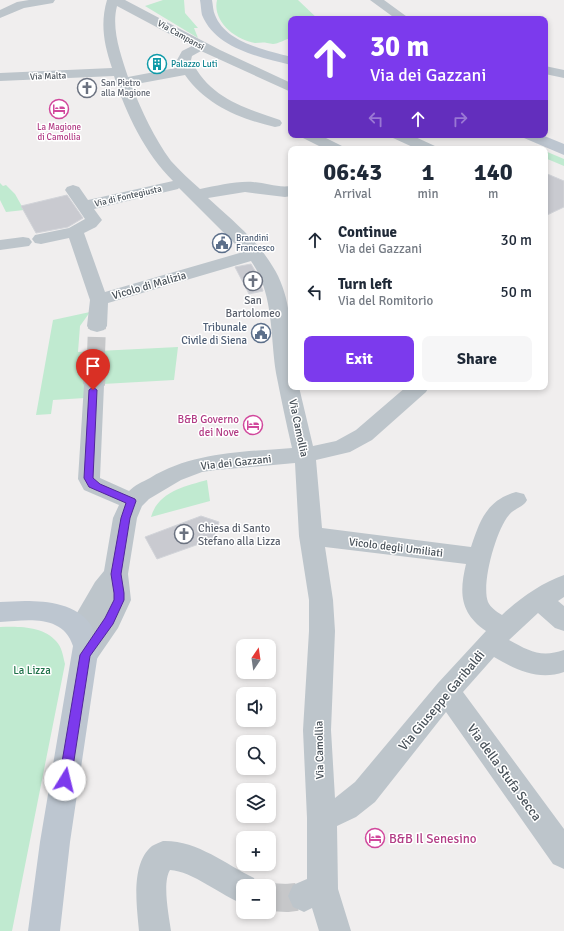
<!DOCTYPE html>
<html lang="en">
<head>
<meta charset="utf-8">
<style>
	body { margin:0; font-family:Signika,sans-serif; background:#f6f6f7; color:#1f2937; height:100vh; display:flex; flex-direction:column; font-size:15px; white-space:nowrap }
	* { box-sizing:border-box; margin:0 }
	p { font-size:13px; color:#747a83 }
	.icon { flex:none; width:22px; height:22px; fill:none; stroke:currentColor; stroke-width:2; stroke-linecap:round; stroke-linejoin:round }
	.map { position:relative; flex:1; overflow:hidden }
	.drawer { position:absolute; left:288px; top:146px; width:260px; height:244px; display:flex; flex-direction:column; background:#fff; border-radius:8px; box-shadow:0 2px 6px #0003 }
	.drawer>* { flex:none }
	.guide { position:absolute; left:288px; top:16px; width:260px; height:122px; border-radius:8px; box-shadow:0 2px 6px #0003; background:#7c3aed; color:#fff; overflow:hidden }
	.needle { width:26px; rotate:13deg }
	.fabs { position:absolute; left:236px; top:639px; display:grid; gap:8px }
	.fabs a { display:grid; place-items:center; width:40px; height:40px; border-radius:8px; background:#fff; box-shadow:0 2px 6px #0003; font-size:20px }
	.pin { position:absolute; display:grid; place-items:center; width:34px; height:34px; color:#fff; margin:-41px -17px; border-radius:50% 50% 50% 0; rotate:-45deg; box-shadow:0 0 4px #0007 }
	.pin .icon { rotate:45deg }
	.me { position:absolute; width:44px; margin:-22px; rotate:9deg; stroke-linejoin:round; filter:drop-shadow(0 0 3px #0008) }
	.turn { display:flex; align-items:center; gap:14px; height:84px; padding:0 16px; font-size:18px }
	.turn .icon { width:52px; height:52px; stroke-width:2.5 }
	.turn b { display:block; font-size:28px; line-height:34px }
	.lanes { display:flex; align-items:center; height:38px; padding:0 16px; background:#0003; justify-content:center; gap:20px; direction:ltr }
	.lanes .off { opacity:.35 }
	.eta { display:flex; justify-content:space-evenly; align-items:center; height:68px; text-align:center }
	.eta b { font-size:24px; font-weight:700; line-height:28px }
	.primary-button { display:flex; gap:8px; margin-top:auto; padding:8px 16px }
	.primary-button a { flex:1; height:46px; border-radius:8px; background:#7c3aed; color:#fff; font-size:16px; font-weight:700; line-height:46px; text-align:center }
	.primary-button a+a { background:#f6f6f7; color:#1f2937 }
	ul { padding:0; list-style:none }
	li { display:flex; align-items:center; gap:12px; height:52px; padding:0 16px }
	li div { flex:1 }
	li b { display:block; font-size:15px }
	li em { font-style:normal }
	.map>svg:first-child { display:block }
	.green { fill:#c0ead0 }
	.building { fill:#c9cad0; stroke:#d2d4d9 }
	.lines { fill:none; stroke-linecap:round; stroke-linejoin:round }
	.street-tunnel-far2 { stroke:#c6c7c9; stroke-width:18; stroke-dasharray:18 8; stroke-linecap:butt }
	.street-tunnel-far1 { stroke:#c6c7c9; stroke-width:22; stroke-dasharray:22 11; stroke-linecap:butt }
	.street-tunnel { stroke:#c6c7c9; stroke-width:28; stroke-dasharray:28 14; stroke-linecap:butt }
	.street { fill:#bdc5cb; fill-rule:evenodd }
	.secondary { fill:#bdc6d0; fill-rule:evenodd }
	.route { fill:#7c3aed; stroke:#51269a }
	.labels { text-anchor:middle; stroke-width:3; stroke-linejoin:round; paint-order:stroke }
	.far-street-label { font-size:9px; fill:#485159; stroke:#fff }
	.far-culture-label { font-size:9px; fill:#0d838f; stroke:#fff; text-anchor:start }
	.far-worship-label { font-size:9px; fill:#5b616d; stroke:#fff; text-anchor:start }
	.far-hotel-label { font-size:9px; fill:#b23c85; stroke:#fff }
	.far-service-label { font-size:9px; fill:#4e5e75; stroke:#fff; text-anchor:start }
	.street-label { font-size:11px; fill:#485159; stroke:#fff }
	.worship-label { font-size:11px; fill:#5b616d; stroke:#fff }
	.service-label { font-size:11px; fill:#4e5e75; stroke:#fff; text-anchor:end }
	.hotel-label { font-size:11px; fill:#b23c85; stroke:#fff; text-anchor:end }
	.park-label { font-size:11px; fill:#20724a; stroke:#fff }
	.near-street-label { font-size:13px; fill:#485159; stroke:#fff }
	.near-hotel-label { font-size:13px; fill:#b23c85; stroke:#fff; text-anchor:start }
</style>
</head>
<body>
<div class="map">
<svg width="564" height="931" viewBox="0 0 564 931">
	<rect width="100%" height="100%" fill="#f0eeee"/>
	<path class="green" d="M163,0H184L185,13L198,28H194L198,38L145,6Z
		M217,0H298L318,19H291V38C286,39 278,44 273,44C271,44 269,43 267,43C263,42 259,43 255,43C235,40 212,21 217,0Z
		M545,151L564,159V166L545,158Z
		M0,183L3,186L6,185L15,194L24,210L6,212L0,200Z
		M90,312L80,326L78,352L178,347L174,380L103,384L85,398L53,400L51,414L36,415L53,320Z
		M207,480L210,501L151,517C158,492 185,486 207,480Z
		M0,627C18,626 43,626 56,641C62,647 63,656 65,664L12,931H0Z"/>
	<path class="building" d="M545,173L564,181V207L545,216Z
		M67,195L83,218L68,227L36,233L21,206Z
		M251,264L257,274L263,291L249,294L235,267Z
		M201,516L219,522L213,539L157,559L145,537Z"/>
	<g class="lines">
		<path class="street-tunnel-far2" d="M96,355L97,326"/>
		<path class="street-tunnel-far1" d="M94,385L96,354"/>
		<path class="street-tunnel" d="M269,897L287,898L304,896"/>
		<path class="street" d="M29,0H55L53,3L24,8L0,18V10L17,2Z
			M107,0H125L220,50L291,83V92L201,51L192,56L191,60C210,98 242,107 280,120L282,123L280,126L275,127C240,119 206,105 185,75L131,85C142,111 154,138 171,161C180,171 190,180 200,189C217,186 235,181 253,182C266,183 278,188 291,186V196L285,197L245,192L208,198C230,218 258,241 273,267C295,302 291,347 291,387H299L313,446L336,441L356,430L406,387H429L426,392L372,440L350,452L316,460L322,528L471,547C480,520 487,500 516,492L524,494L527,500C523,508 514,508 509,515C496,530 481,584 488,602C490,607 497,612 502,615C519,599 541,583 564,575V597L558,601L564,606V631L555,628L538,613L509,640C529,651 541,658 564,650V672C539,681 516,670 494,657L463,692L564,829V869L553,864L446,712L375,802L356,817L337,826L338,889L351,931H319L312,908L304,912L293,907L288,896L293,885L307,879V818L303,730L309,631V600L299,536L295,463L216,470L202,472L181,480L149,499L142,506L137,518L128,574L131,600L118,628L94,663L85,666L76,663L72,655L81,640L71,637L67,630L95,582L104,571L113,518L119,505L84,490L78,479L84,385L87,380L94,378L101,380L104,385L100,478L129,491C135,485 142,482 150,478C193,452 242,452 292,448C286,423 281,398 276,373C270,335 274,294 251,261L108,303L107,326L104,330L97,332L90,330L87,326L90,300L69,238L41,244L35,243L32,239L35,235L69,228L85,219L65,190L67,187L73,185L79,187L88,200L173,181C145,153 126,114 114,76L0,81V73L112,68C104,44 100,24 107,0ZM117,6L192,46L182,51L177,60L181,67L128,77C121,55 111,29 117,6ZM179,188L243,252L105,292L84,233L96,227L102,220L94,209L178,189ZM325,547L466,564C459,593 460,613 486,631L438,683L355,782L335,798L331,730L335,631L333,600Z
			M370,0H384L410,19H396Z
			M545,66L564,70V78L545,74Z
			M301,135H320L342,146L345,149H325L303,138Z
			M391,135H411L435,146L438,149H417L393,138Z
			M23,237L29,238L32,242L29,246L0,250V240Z
			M163,841C197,840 225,864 254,878L257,886H243V904C222,896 192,871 170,870C162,883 169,916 171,931H139C137,907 130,864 152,846C155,844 159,843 163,841Z"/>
		<path class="secondary" d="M200,0H212C213,5 213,11 215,15C226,43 266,50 291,57V65C260,57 216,49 202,15C201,11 201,5 200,0Z
			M522,135H542L564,144V155L524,138Z
			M25,601C48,601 77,604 91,625C95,632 97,639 99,646L70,842L60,931H28L40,842L73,646C63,614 27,620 0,622V602Z"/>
	</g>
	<path class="route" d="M93,387L97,390L93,478L100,484L135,499L136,501L130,518L121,574L124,593V600L113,624L90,656L71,780L69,783L65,785L61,783L59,780L80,655L105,618L114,600V593L111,574L121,518L126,503L89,487L84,478L89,390Z"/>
	<defs>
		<g id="building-ring" transform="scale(1)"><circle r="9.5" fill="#fff" stroke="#0f9aa8" stroke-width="1.5"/><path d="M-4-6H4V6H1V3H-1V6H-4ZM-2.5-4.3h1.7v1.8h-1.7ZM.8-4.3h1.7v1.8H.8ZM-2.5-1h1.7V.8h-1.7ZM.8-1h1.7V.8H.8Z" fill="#0f9aa8"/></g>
		<g id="church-ring" transform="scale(1)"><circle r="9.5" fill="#fff" stroke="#6b7280" stroke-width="1.5"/><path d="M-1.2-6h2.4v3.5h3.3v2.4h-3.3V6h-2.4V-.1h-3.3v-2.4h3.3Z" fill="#6b7280"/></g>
		<g id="hotel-ring" transform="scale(1)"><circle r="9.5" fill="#fff" stroke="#d1479c" stroke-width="1.5"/><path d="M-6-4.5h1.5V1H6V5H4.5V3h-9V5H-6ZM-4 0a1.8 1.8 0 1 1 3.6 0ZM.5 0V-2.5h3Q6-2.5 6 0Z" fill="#d1479c"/></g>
		<g id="civic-ring" transform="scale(1)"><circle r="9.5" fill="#fff" stroke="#5c6f8a" stroke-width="1.5"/><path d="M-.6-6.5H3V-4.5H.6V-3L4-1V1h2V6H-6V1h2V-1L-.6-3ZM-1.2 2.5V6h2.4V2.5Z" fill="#5c6f8a"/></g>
	</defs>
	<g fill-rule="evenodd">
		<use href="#building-ring" x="157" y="64"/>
		<use href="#church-ring" x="87" y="88"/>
		<use href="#hotel-ring" x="59" y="109"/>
		<use href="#civic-ring" x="222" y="243"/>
		<use href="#church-ring" x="253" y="281"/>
		<use href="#civic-ring" x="261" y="333"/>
		<use href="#hotel-ring" x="253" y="425"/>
		<use href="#church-ring" x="184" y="534"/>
		<use href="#hotel-ring" x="375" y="838"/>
	</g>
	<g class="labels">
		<g class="far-street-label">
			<text transform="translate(181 35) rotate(29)" y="3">Via Campansi</text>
			<text transform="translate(48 76) rotate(-2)" y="3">Via Malta</text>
			<text transform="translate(128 196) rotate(-13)" y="3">Via di Fontegiusta</text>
		</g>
		<g class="far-culture-label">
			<text x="171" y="67">Palazzo Luti</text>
		</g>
		<g class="far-worship-label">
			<text x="101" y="86">San Pietro<tspan x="101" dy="10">alla Magione</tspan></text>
		</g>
		<g class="far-hotel-label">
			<text x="59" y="130">La Magione<tspan x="59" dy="10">di Camollia</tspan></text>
		</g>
		<g class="far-service-label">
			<text x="236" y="241">Brandini<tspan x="236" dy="10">Francesco</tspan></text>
		</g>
		<g class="street-label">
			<text transform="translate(149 285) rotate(-16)" y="4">Vicolo di Malizia</text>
			<text transform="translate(299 428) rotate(78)" y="4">Via Camollia</text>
			<text transform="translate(236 462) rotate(-6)" y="4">Via dei Gazzani</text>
			<text transform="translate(396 547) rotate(7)" y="4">Vicolo degli Umiliati</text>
			<text transform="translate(319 750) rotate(-91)" y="4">Via Camollia</text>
		</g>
		<g class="worship-label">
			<text x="253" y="304">San<tspan x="253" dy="13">Bartolomeo</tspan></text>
			<text x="198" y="532" text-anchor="start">Chiesa di Santo<tspan x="198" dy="13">Stefano alla Lizza</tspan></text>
		</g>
		<g class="service-label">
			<text x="247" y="331">Tribunale<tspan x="247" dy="13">Civile di Siena</tspan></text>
		</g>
		<g class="hotel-label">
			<text x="239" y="423">B&amp;B Governo<tspan x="239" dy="13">dei Nove</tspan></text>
		</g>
		<g class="park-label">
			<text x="32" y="674">La Lizza</text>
		</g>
		<g class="near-street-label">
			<text transform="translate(441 700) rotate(-50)" y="5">Via Giuseppe Garibaldi</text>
			<text transform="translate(505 772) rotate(54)" y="5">Via della Stufa Secca</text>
		</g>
		<g class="near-hotel-label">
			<text x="389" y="843">B&amp;B Il Senesino</text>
		</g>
	</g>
</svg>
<div class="fabs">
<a><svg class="needle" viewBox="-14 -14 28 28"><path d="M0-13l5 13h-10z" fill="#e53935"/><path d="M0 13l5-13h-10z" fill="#747a83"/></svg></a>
<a><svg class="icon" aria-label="sound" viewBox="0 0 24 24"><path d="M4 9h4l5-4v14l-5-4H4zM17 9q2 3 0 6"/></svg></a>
<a><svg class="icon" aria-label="search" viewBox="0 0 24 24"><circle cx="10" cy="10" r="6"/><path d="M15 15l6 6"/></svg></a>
<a><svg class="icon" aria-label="layers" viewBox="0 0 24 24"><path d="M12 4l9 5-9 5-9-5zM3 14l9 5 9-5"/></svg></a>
<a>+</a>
<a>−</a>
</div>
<div class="pin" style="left:93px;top:390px;background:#d93025"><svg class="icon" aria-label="arrive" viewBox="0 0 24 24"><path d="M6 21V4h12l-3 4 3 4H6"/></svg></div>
<svg class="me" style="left:65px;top:780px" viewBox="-20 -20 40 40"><circle r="19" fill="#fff"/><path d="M0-13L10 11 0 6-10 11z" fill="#7c3aed"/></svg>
<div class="guide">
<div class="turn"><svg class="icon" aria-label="ahead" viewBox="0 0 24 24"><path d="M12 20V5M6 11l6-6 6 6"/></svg><div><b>30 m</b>Via dei Gazzani</div></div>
<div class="lanes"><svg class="icon off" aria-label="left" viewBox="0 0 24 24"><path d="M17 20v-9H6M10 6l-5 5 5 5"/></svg><svg class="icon" aria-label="ahead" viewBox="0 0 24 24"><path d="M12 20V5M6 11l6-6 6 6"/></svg><svg class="icon off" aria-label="right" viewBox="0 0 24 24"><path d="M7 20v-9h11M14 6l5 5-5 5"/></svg></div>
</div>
<section class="drawer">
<div class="eta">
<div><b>06:43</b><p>Arrival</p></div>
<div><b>1</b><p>min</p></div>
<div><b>140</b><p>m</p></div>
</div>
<ul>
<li><svg class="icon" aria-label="ahead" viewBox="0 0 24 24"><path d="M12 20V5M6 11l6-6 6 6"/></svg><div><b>Continue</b><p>Via dei Gazzani</p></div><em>30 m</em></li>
<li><svg class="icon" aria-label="left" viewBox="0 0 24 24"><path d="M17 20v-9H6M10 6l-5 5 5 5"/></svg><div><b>Turn left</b><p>Via del Romitorio</p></div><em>50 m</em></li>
</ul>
<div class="primary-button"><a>Exit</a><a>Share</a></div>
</section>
</div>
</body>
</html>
